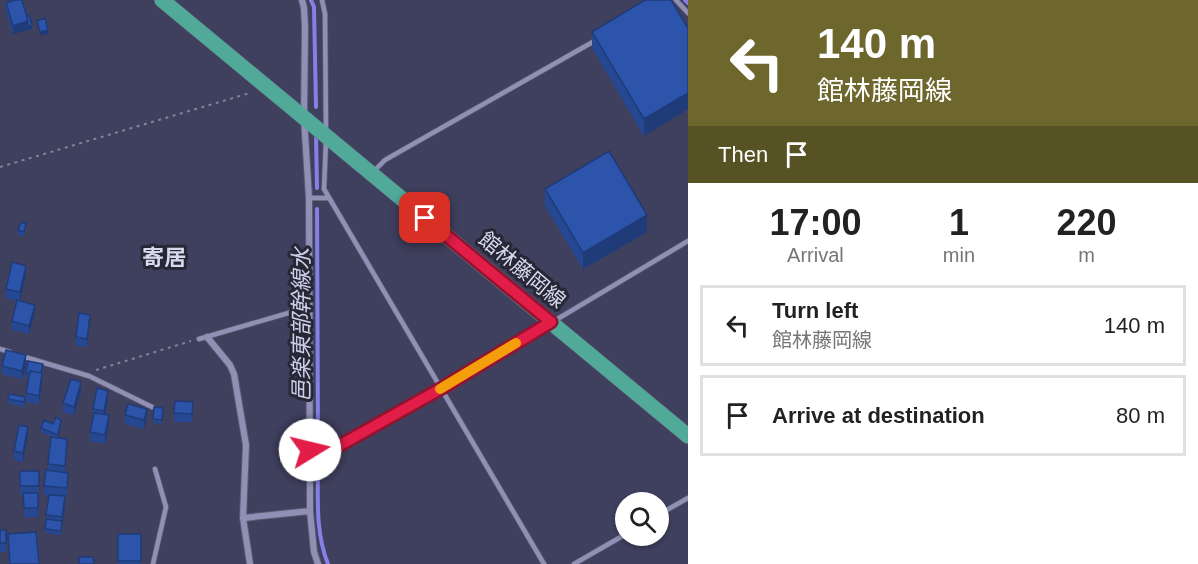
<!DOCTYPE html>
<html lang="en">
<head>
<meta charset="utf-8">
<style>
	body { margin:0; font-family:Helvetica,"Noto Sans JP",sans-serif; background:#f6f6f6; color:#222; height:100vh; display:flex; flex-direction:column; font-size:22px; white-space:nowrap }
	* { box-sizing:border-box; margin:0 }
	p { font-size:20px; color:#767676 }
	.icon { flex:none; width:33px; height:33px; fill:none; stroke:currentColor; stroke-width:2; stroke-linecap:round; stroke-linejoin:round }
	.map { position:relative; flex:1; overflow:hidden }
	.sheet { display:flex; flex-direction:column; background:#fff; width:510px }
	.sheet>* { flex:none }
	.banner { background:#6d672d; color:#fff; overflow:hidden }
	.buttons { position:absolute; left:615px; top:492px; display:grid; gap:12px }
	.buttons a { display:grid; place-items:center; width:54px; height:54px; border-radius:50%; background:#fff; box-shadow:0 2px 4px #0004; font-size:30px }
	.pin { position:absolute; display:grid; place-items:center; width:51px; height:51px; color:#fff; margin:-26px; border-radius:12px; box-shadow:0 3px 9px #0006 }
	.me { position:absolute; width:66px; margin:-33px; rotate:81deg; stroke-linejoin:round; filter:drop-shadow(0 0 4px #0008) }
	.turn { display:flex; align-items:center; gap:21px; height:126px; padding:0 30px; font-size:27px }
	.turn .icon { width:78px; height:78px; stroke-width:2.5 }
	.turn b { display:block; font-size:42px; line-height:51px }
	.then { display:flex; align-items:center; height:57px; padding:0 30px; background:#0003; gap:12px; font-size:22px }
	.eta { display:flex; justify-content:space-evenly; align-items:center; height:102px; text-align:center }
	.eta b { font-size:36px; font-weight:700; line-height:42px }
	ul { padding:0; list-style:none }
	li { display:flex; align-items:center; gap:18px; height:81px; margin:0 12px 9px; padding:0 18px; border:3px solid #e0e0e0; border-radius:0px }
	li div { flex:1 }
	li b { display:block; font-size:22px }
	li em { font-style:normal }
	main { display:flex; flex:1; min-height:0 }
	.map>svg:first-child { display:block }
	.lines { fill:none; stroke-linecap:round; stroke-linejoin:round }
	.stream { stroke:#8580e5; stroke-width:4 }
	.service-casing { stroke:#5b5b75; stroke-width:6 }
	.minor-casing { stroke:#5b5b75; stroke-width:8 }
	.primary-casing { stroke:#5b5b75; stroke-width:16 }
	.path { stroke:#82839c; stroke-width:2; stroke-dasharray:3 4.5; stroke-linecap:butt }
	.service { stroke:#8f90b4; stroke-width:4.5 }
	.minor { stroke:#8f90b4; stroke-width:6 }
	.primary { stroke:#51aa99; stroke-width:15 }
	.wall { fill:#264893 }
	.shaded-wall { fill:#1f3b78 }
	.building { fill:#2c54ab; stroke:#1f3b78; stroke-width:1.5 }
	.route-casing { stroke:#92132f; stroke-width:15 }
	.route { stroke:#e11d48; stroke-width:10 }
	.slow { stroke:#f59e0b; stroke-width:10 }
	.labels { text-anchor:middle; stroke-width:6; stroke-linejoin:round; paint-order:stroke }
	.street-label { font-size:21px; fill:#d8d9ec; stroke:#272736 }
	.neighbourhood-label { font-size:22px; font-weight:bold; fill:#d8d9ec; stroke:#272736 }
	.water-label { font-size:22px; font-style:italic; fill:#ced0e9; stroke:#272736 }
</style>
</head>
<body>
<main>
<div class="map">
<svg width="688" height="564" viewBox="0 0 688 564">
	<rect width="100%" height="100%" fill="#3f3f5e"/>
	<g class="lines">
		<path class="stream" d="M311,0L314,7L316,107
			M685,0L688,3
			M316,135L317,188
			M317,209L318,440
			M318,462C318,496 315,532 328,564"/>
		<g class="service-casing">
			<path id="service" d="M322,0L325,14L326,132
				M676,0L688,13
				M326,140L324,189L544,564
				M373,172L385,160L598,39
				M309,198H329
				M199,339L309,307
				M0,349L10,352
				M21,356L89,376L152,407
				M310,450L328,452L442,388L688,241
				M658,515L688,498
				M153,564L166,507L155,469
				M574,564L626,534"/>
		</g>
		<g class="minor-casing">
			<path id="minor" d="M302,0L304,8L305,28L304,118L309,198L310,511L314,552L318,564
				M207,337L230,365L234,374L246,445L243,518L250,564
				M243,518L310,511"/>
		</g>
		<g class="primary-casing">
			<path id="primary" d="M162,0L688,436"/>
		</g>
		<path class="path" d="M0,167L250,93
			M96,370L191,341"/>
		<use href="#service" class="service"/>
		<use href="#minor" class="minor"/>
		<use href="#primary" class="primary"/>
	</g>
	<path class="wall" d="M6,3L27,16L32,29L13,34L6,11Z
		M688,28V109L644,136L592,48V32Z
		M545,189L647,232L583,269L545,206Z
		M26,228L24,236L18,235V230Z
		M26,274L20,301L35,313L29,334L12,330V321L17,301L6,298V289Z
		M90,323L87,347L76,346V337Z
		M26,364L22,379L2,374V366Z
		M43,369L42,382L39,404L26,402V393L29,378L26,377V373Z
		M81,391L74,415L63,412V403Z
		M8,399L25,402L24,407L8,403Z
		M108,400L105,415L109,424L105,444L90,441V432L93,417V409Z
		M175,401L193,402L192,422H174Z
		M154,407L163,408L162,424L153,423Z
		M125,415L147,418L144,429L125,424Z
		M53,424H61L58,438L67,448L65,472L68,481L67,497H65V505L61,535L45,533L49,495H44V486L48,470V464L53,437L41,432V428Z
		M28,435L23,462L14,460V451Z
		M20,471H39L38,517H24L23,495H20Z
		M0,530H6V552H0Z
		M8,534L39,564H9Z
		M118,534H141V564H118Z"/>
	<path class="shaded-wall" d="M28,21V30L13,34V26Z
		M32,25V29L28,30V26Z
		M48,30V34L40,36V32Z
		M688,93V109L644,136V119Z
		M647,215V232L583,269V253Z
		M26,266V274L20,301V292Z
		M35,305V313L29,334V326Z
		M90,315V323L87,347V339Z
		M26,355V364L22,379V371Z
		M42,373V382L39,404V396Z
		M81,382V391L74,415V407Z
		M108,391V400L104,420V411Z
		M147,409V418L144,429V420Z
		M109,415V424L105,444V435Z
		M28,427V435L23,462V453Z
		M65,496V505L61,535L62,517Z"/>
	<path class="building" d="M15,0H22L28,21L13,26L6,3Z
		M645,0H671L688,28V93L644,119L592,32Z
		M29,15L32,25L28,26L27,16Z
		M45,18L48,30L40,32L37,21Z
		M609,151L647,215L583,253L545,189Z
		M21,222L26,224L24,232L18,230Z
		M12,262L26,266L20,292L6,289Z
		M17,300L35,305L29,326L12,321Z
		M79,313L90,315L87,339L76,337Z
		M6,350L26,355L22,371L2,366Z
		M28,361L43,364L41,373L30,371V373H26Z
		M30,371L42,373L39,396L26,393Z
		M71,379L81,382L74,407L63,403Z
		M97,388L108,391L104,411L93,409Z
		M9,394L25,397L24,402L8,399Z
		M175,401L193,402L192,414L174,413Z
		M128,404L147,409L144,420L125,415Z
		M154,407L163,408L162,420L153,419Z
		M94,413L109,415L105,435L90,432Z
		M56,417L61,420L58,435L41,428L44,420L53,424Z
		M19,425L28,427L23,453L14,451Z
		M51,437L67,439L65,466L48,464Z
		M46,470L68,473L67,488L44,486Z
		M20,471H39V486H20Z
		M23,493H38V508H24Z
		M49,495L65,496L62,517L46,515Z
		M46,519L62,521L61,531L45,529Z
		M0,530H6V543H0Z
		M36,532L39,564H10L8,534Z
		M118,534H141V561H118Z
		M79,557H93L94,564H79Z"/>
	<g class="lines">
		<g class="route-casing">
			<path id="route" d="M310,450L328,452L442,388L551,322L425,218"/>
		</g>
		<use href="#route" class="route"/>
		<path class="slow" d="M440,389L516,343"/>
	</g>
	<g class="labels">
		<g class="street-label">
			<text transform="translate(522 270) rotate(40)" y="7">館林藤岡線</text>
		</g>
		<g class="neighbourhood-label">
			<text x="164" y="265">寄居</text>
		</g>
		<g class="water-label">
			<text transform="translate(301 325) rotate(-90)" y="8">邑楽東部幹線水</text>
		</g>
	</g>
</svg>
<div class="buttons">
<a><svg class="icon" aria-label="search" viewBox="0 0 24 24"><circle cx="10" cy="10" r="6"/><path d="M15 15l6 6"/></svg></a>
</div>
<div class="pin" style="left:425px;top:218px;background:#d93025"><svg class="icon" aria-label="arrive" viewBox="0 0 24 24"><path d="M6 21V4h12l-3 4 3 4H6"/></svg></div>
<svg class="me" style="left:310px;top:450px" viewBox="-20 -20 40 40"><circle r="19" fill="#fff"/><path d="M0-13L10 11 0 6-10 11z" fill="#e11d48"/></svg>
</div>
<section class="sheet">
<div class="banner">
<div class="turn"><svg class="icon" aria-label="left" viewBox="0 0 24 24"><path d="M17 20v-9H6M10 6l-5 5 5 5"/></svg><div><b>140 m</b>館林藤岡線</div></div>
<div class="then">Then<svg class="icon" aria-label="arrive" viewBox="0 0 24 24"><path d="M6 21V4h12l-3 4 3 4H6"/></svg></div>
</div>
<div class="eta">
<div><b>17:00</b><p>Arrival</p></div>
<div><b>1</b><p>min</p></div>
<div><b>220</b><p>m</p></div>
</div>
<ul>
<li><svg class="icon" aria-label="left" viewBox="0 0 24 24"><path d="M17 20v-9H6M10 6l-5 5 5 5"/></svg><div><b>Turn left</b><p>館林藤岡線</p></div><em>140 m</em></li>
<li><svg class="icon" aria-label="arrive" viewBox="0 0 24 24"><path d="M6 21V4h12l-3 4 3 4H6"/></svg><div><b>Arrive at destination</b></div><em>80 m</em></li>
</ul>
</section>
</main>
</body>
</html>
